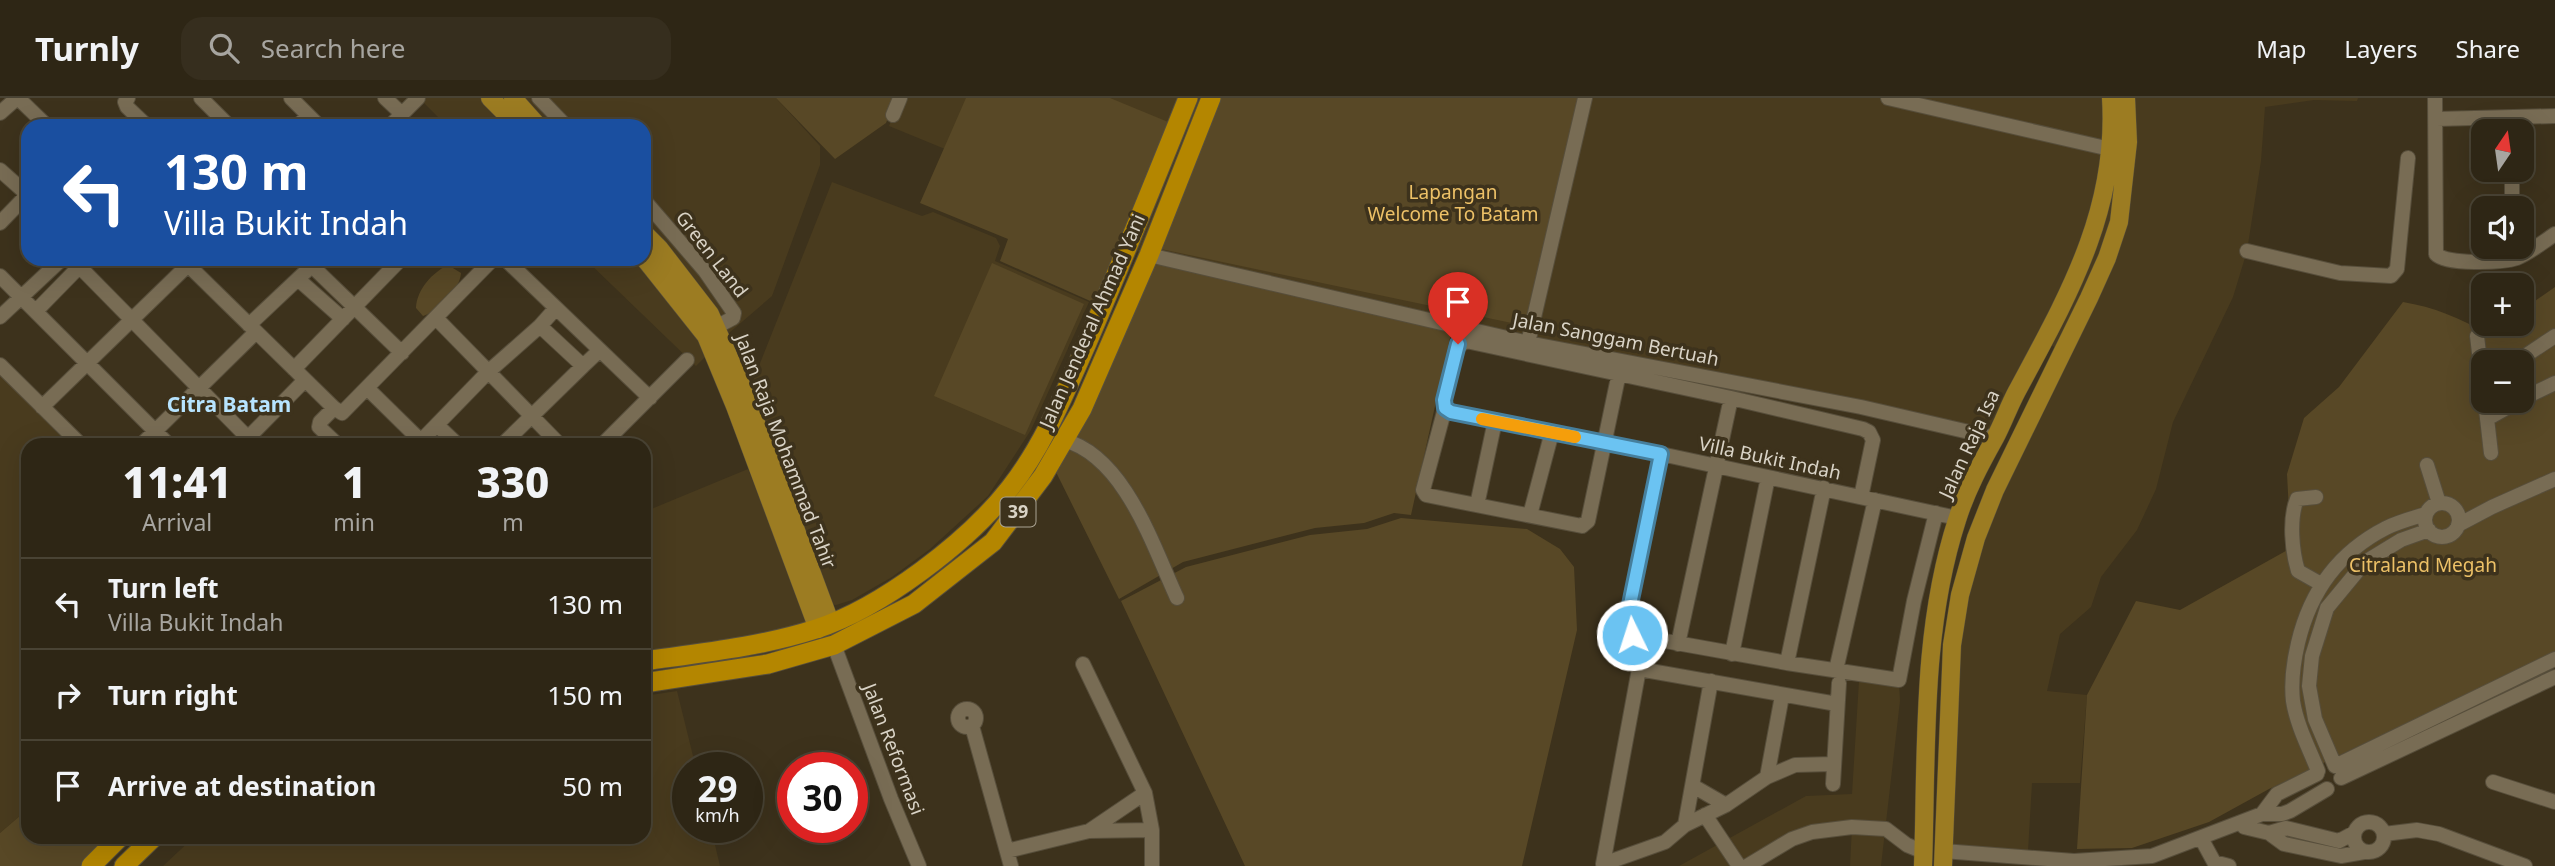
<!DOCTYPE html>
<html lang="en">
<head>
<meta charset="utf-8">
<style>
	body { margin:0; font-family:"Noto Sans",sans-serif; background:#362e1e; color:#f1f3f6; height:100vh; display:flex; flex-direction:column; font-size:26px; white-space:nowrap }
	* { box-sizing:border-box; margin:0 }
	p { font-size:23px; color:#a7a5a0 }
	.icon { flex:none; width:38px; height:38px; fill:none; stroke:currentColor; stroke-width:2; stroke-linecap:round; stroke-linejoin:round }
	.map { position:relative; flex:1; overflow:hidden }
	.drawer { position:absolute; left:21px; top:340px; width:630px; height:406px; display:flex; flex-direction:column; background:#2e2615; border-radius:21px; box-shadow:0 7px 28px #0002,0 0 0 2px #494334 }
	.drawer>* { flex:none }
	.top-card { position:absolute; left:21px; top:21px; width:630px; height:147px; border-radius:21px; box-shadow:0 7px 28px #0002,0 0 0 2px #494334; background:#1a4fa0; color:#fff; overflow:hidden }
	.needle { width:46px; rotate:13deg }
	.fabs { position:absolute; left:2471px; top:21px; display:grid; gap:14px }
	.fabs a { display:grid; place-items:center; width:63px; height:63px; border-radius:14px; background:#2e2615; box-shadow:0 7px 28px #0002,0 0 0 2px #494334; font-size:35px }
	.speed { position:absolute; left:672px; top:654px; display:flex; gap:14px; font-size:35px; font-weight:700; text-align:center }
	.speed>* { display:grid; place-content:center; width:91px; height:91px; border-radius:50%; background:#2e2615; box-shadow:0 7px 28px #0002,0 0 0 2px #494334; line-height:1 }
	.speed small { font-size:18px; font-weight:400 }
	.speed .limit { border:10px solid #d22; background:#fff; color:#111 }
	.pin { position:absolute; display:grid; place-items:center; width:60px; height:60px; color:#fff; margin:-72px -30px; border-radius:50% 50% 50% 0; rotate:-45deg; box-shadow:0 0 7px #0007 }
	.pin .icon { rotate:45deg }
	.me { position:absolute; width:77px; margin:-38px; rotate:356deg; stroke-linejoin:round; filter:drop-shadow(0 0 5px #0008) }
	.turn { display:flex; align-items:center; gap:24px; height:147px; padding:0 28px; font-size:32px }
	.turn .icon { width:91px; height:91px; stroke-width:2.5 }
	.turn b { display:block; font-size:49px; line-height:60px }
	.eta { display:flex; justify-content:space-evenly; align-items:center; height:119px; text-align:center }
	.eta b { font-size:42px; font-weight:800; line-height:49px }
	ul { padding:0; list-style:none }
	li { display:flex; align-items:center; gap:21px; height:91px; padding:0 28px; border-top:2px solid #494334 }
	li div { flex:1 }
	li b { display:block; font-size:26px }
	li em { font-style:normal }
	header { display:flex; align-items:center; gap:42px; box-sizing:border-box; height:98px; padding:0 35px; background:#2e2615; border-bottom:2px solid #494334 }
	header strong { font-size:33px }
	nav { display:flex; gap:38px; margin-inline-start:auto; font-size:24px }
	.search { width:490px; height:63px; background:#362e1e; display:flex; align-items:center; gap:18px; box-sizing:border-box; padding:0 24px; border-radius:21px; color:#a7a5a0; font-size:26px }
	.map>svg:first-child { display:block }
	.built { fill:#493b1e }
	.green { fill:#584826; fill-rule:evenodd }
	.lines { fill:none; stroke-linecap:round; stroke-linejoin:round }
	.minor-casing { stroke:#574e3b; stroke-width:16 }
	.major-casing { stroke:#574e3b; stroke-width:19 }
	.highway-casing { stroke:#574e3b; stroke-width:21 }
	.minor { stroke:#786c54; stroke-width:14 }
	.major { stroke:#9c7c22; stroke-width:18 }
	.highway { stroke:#b48600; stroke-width:19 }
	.route-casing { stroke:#467f9d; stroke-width:18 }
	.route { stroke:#6bc3f2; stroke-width:12 }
	.slow { stroke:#f59e0b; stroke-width:12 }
	.labels { text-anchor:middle; stroke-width:7; stroke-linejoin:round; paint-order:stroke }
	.shield { fill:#3d321c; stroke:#aaa393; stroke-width:2 }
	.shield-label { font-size:18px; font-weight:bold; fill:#d9d3c6 }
	.park-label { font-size:19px; fill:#edc167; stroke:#3d321c }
	.street-label { font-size:19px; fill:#d9d3c6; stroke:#3d321c }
	.neighbourhood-label { font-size:21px; font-weight:bold; fill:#b7e4ff; stroke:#3d321c }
</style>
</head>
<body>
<header>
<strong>Turnly</strong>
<div class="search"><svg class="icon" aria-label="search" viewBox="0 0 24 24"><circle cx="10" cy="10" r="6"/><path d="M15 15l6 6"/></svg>Search here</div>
<nav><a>Map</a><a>Layers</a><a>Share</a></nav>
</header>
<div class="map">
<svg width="2555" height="768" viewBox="0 0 2555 768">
	<rect width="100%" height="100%" fill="#3d321c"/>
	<path class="built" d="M419,0H776L820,48V67L772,198L729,235L696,268L585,161H644V28H447Z
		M900,0H2358L2357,3L2314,2L2265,9L2261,63L2247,153L2233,199L2173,324L2156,391L2137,432L2101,479L2091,509L2060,536L2047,593L2087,597L2080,685H2032L2028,753H1943L1960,497L2062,253L2045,244L1995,340L1149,157L1098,142L1108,118L889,28Z
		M832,84L922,118L933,114L996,140L1000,148L995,163L1089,204L1031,332L988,398L930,451L892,479L852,502L836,507L828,506L749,293Z
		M0,276L71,346H28V711L0,735Z
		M748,371L811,526L754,543L644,558V414Z
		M1859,583L1899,586L1900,603L1881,768H1850L1852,729L1812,734L1747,768H1679L1806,698L1852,696Z
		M677,593L696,670H688V730H711L720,768H163L194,739L644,738V598Z"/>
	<path class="green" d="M776,0H896L886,25L835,61Z
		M966,0H1110L1173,26L1097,206L1000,163L1008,141L920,105Z
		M1219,0H1590L1536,230L1161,151Z
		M1151,164L1452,231L1411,417L1394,415L1364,425L1315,430L1183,464L1119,501L1055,372Z
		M992,165L1084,206L1025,337L934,298Z
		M448,167L461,175C460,192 438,213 423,218L416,210C417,191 432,175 448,167Z
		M2555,189V554L2269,691L2209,724L2132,750L2077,751L2087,597L2136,503L2180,512L2291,450L2287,376L2304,320L2339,289L2403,204C2433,209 2461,220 2487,236L2501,226H2522V212ZM2483,264H2522V303H2483Z
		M1401,420L1527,431L1560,451L1574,469L1577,532L1522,768H1245L1121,503L1186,469L1310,437L1367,431Z
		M28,711V738L121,739L91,768H0V735Z"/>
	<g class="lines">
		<g class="minor-casing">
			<path id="minor" d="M18,0L47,28
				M128,0L125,4L127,9L147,28
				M201,0L229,28
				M291,0L319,28
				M385,0L402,16
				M539,0L566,28
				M1888,0L2110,51
				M2435,0L2436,156C2446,167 2502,165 2517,160C2531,154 2543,144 2555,136
				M0,15L17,0
				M893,17L900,0
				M2436,21L2555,18
				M298,28L308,17
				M390,28L418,0
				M0,72L28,97
				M2512,72V110
				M644,102L705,173L734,215L733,220L716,229
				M0,125L28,96
				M2247,153L2340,175L2391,178L2397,171L2408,60
				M1149,157L1528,245L1861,309L1995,340
				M72,161L254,346
				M182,161L334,310L342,315L493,161
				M505,161L650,300
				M312,168L402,255
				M0,178L168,346
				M299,182L343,221
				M556,210L540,228L583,268L600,252
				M36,213L79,169
				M0,219L62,161
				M436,220L559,346
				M249,227L319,161
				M2477,238L2483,289
				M1528,245L1585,0
				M0,267L80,346
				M2526,269L2525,261L2528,256L2555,238
				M294,271L401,161
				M367,290L424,346
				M2522,301L2555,285
				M2485,303L2491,355
				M42,309L188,167
				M334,310L320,324L319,329L337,346
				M1445,310L1423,392L1426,397L1582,428L1588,423L1619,275
				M2487,321L2519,303
				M437,327L457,346
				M1064,342C1125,359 1153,448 1177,500
				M142,346L256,234
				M242,346L305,282
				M418,346L488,274L540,228
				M503,346L583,268
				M603,346L687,262
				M1661,356L1626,526L1628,534L1632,537L1787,565L1899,582L1914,503L1936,415
				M2427,367L2439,405
				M1861,399L1873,342L1869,334L1863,331L1731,300L1466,243L1456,250L1444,302L1445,310L1451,314L1661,356L1957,420
				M2316,399L2297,401C2289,421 2292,453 2298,473L2321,486
				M2425 422a17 17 0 1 1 34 0a17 17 0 1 1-34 0Z
				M1477,407L1495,323
				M1530,417L1552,334
				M2458,427L2492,409L2555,381
				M2429,432L2401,442L2365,464L2327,510L2312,558L2309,588L2315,621L2335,668L2555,561
				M1678,546L1731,300
				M834,547L891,701L919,768
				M1732,556L1768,379
				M1787,565L1824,390
				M1083,566L1145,695L1152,732V768
				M1836,572L1875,402
				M958 620a9 9 0 1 1 18 0a9 9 0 1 1-18 0Z
				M972,628L1011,768
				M1833,666L1795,667L1767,679L1726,707L1685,727L1665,744L1603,766L1639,571L1837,606
				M2318,673C2309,650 2297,628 2293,603C2291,585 2294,562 2298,545C2310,494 2339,454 2386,430C2398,424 2413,420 2426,416
				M1767,679L1782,598
				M2341,680L2555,579
				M2493,684L2555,704
				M1833,686L1839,585
				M1693,688L1726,707
				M1145,695L1089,733L1152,732
				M2262,716L2277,696L2317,676
				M1705,717L1739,768
				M2241,724L2244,729L2269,735L2284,746L2341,758L2364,754
				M2354 739a15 15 0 1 1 30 0a15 15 0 1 1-30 0Z
				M1685,727L1711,583
				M2269,735L2286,730L2339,743L2354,735
				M2384,736L2417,732L2439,736L2525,768
				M2201,740L2214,764L2229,768
				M1007,753L1089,733
				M1943,753L2074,763L2152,758L2262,716H2282L2290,713L2327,691
				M1747,768L1792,741L1812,734L1852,729L1886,731L1907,747L1924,754"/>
		</g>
		<g class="major-casing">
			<path id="major" d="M490,0L518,28
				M513,0L538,28
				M644,135L659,150L710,216L746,298L830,524
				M644,160L706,238L735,308L818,531
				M1923,768C1927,652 1921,533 1957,422C1966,393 1980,367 1995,340C2003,325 2009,308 2017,293C2068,198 2118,112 2111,0
				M1943,768L1952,547L1960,497L1976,440L1995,392L2089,200L2107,160L2119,124L2128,44L2126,0"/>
		</g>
		<g class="highway-casing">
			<path id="highway" d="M644,563C701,555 760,549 816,531C881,510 968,444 1010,390C1044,347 1065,294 1087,245C1122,164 1155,82 1188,0
				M644,585L768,566L834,547L914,506L993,444L1043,378L1082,311L1149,157L1211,0
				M91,768L121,738
				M124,768L155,738"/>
		</g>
		<use href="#minor" class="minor"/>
		<use href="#major" class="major"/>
		<use href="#highway" class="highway"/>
	</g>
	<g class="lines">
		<g class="route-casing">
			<path id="route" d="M1458,246L1444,302L1445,310L1451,314L1661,356L1626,526L1628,534L1632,537"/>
		</g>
		<use href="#route" class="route"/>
		<path class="slow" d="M1482,321L1575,339"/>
	</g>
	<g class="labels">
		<rect class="shield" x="1000.5" y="399.5" width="35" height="29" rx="5"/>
		<g class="shield-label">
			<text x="1018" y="420">39</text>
		</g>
		<g class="park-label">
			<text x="1453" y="101">Lapangan<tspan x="1453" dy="22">Welcome To Batam</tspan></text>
			<text x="2423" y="474">Citraland Megah</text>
		</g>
		<g class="street-label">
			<text transform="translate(712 156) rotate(52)" y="7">Green Land</text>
			<text transform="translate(1092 223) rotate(-66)" y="7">Jalan Jenderal Ahmad Yani</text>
			<text transform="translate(1616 241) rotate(11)" y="7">Jalan Sanggam Bertuah</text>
			<text transform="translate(1969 346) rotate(-65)" y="7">Jalan Raja Isa</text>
			<text transform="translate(786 353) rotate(69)" y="7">Jalan Raja Mohammad Tahir</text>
			<text transform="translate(1770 360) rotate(12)" y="7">Villa Bukit Indah</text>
			<text transform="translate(894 651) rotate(69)" y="7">Jalan Reformasi</text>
		</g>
		<g class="neighbourhood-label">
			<text x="229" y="314">Citra Batam</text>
		</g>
	</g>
</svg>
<div class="fabs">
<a><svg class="needle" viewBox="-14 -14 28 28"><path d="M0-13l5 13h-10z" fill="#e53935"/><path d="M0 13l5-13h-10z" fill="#a7a5a0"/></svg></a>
<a><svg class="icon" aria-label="sound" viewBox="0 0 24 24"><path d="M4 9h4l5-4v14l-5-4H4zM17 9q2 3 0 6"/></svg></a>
<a>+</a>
<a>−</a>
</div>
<div class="speed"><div>29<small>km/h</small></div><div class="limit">30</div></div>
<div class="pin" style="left:1458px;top:246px;background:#d93025"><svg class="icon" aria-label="arrive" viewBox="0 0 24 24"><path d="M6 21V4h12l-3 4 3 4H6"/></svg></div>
<svg class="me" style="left:1632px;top:537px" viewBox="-20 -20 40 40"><circle r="17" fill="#6bc3f2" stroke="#fff" stroke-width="3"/><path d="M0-11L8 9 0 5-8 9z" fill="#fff"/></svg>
<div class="top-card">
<div class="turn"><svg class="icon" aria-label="left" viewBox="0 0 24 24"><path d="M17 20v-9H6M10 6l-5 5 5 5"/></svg><div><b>130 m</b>Villa Bukit Indah</div></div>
</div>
<section class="drawer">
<div class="eta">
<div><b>11:41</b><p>Arrival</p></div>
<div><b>1</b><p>min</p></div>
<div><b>330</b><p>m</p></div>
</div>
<ul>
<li><svg class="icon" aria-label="left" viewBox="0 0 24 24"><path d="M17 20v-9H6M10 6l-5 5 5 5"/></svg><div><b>Turn left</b><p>Villa Bukit Indah</p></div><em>130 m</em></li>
<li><svg class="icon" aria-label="right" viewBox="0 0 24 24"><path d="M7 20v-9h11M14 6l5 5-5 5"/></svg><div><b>Turn right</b></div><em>150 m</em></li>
<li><svg class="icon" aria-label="arrive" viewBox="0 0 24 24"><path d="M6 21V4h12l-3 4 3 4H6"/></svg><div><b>Arrive at destination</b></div><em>50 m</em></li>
</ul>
</section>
</div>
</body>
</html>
